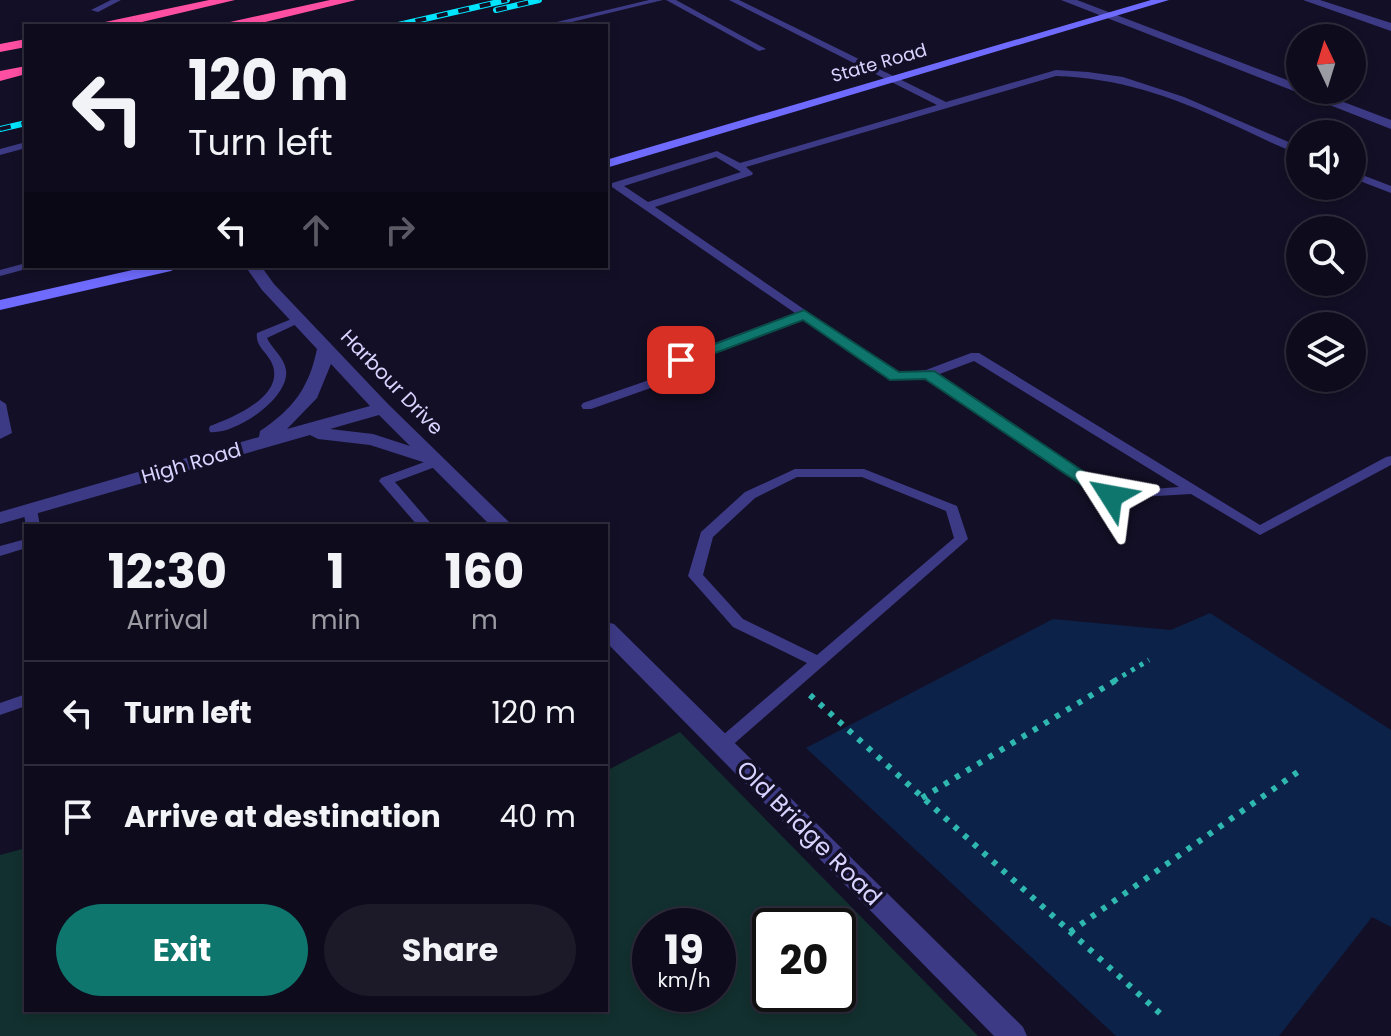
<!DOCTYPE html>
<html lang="en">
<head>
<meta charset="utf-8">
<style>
	body { margin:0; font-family:Poppins,sans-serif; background:#1c1929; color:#f1f3f6; height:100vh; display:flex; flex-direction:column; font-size:30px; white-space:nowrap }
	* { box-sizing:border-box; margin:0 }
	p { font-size:26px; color:#9b9ba3 }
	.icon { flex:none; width:44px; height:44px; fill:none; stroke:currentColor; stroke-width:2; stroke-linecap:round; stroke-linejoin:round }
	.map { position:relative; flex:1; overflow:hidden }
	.panel { position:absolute; left:24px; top:524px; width:584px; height:488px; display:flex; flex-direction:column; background:#0e0b1c; border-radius:0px; box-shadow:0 4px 12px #0003,0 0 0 2px #2e2b3b }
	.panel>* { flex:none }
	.banner { position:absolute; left:24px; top:24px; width:584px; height:244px; border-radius:0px; box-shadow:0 4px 12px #0003,0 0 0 2px #2e2b3b; background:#0e0b1c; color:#f1f3f6; overflow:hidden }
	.needle { width:52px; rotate:356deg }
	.fabs { position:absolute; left:1286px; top:24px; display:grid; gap:16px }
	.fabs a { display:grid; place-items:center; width:80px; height:80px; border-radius:50%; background:#0e0b1c; box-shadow:0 4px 12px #0003,0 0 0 2px #2e2b3b; font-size:40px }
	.speed { position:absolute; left:632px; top:908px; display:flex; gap:16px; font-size:40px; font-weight:700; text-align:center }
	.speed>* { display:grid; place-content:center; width:104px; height:104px; border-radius:50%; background:#0e0b1c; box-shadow:0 4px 12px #0003,0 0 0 2px #2e2b3b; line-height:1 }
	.speed small { font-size:20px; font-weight:400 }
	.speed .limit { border:4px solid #111; border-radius:12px; background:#fff; color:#111 }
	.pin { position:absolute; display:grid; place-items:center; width:68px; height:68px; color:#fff; margin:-34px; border-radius:16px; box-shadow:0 4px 12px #0006 }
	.me { position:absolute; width:88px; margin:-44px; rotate:304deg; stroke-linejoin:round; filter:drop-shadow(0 0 6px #0008) }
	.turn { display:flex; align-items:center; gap:28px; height:168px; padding:0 32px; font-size:36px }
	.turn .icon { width:104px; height:104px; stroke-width:2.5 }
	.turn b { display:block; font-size:56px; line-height:68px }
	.lanes { display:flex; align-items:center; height:76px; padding:0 32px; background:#0003; justify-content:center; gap:40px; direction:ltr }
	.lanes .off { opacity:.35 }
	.eta { display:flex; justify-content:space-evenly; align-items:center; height:136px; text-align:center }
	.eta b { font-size:48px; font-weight:700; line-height:56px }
	.action { display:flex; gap:16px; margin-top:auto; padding:16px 32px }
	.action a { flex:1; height:92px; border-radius:48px; background:#0f766e; color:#fff; font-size:32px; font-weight:700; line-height:92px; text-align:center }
	.action a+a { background:#1c1929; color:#f1f3f6 }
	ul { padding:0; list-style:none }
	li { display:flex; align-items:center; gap:24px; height:104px; padding:0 32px; border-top:2px solid #2e2b3b }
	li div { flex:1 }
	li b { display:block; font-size:30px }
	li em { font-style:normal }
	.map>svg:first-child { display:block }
	.green { fill:#12302f; fill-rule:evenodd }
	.water { fill:#0c2248 }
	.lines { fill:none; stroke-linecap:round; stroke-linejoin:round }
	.path-far1 { stroke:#2fb8b0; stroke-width:5; stroke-dasharray:4 6; stroke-linecap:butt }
	.path { stroke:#2fb8b0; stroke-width:6; stroke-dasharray:5 8; stroke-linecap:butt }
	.lane { fill:#3d3a85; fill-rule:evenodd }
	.street { fill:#3d3a85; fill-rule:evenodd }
	.secondary { fill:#6f6bff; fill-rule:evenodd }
	.highway { fill:#ff4fa3; fill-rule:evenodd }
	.rail-casing { stroke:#00e5ff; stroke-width:6 }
	.rail { stroke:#130f26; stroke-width:4; stroke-dasharray:11; stroke-linecap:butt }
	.route { fill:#0f766e; stroke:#0a4d48; stroke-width:2 }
	.labels { text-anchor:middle; stroke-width:7; stroke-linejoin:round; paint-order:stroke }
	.far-street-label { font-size:18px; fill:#d9d4ff; stroke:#130f26 }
	.street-label { font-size:20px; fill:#d9d4ff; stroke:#130f26 }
	.near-street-label { font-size:24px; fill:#d9d4ff; stroke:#130f26 }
</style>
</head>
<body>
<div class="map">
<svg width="1391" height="1036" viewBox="0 0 1391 1036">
	<rect width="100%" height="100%" fill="#130f26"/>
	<path class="green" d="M680,732L978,1036H0V855L26,848V1010H606V771ZM718,926V994H650V926ZM838,926V994H770V926Z"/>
	<path class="water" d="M1210,613L1391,730V927L1372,917L1279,1036H1116L806,748L1053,619L1171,630Z"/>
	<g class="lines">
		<path class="path-far1" d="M1114,681L1149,660"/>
		<path class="path" d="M810,695L1164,1017
			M922,798L1118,679
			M1070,932L1302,769"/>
		<path class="lane" d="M111,0H121L98,12L91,10Z
			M649,0H663L555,26H540Z
			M666,0H676L766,49L759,51Z
			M729,0H739L946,102L1056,70L1088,72L1123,77L1184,97L1300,147V154C1275,146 1251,132 1227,122C1171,96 1118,78 1056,76L746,167L753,173L752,175L655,207L897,373L926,370L971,353H979L1260,525L1386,457L1391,456V465L1260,535L1191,494L1106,499L926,378L891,380L802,319L687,362L682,377L591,409H583L581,406L583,403L672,372L677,357L795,313L612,187V183L717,151L740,163L937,105ZM716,157L741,172L648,202L624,186ZM974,361L1179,487L1114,492L937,375Z
			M26,142V148L0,155V149Z
			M1352,171L1391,186V193L1352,178Z
			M26,263V266H32L30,268L0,276V270Z
			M299,316L303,317V321L267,338C272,349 284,357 286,370C290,398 235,435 210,432L209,429L210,426C232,418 283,397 273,366C269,353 255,347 257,333Z
			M0,400L6,404L12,433L0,439Z
			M438,457L445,461L443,464L395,482L433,526H418L379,481L381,478Z
			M795,469H864L957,506L968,539L728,749L722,751L716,749L714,745L716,741L807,663L733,627L688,576L701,532L745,492ZM797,477H862L946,511L954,538L817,655L743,619L703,575L713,537L755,498Z
			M30,505L37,509L40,526H26L23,509Z
			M26,539V548L0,556V546Z
			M26,694V706L0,715V703Z"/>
		<path class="street" d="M1061,0H1077L1300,85V90H1312L1391,120V129Z
			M1303,0H1320L1391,23V31Z
			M245,266H261L274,284L388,404L513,526H491L429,464L370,445L318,439L310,435L0,524V512L259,437L260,431C293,409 309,388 317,349L262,290ZM331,364L370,406L287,429L317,398ZM379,415L410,446L373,434L330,429Z
			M606,622L614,624L1023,1027L1027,1036H994L606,642Z"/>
		<path class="secondary" d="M1151,0H1169L606,168V160Z
			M150,266H179L171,271L0,310V300Z"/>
		<path class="highway" d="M209,0H235L125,26H98L105,22Z
			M330,0H356L249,26H223L230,22Z
			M26,39V47L0,52V44Z
			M26,66V74L0,81V71Z"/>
		<g class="rail-casing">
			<path id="rail" d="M496,10L539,0
				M394,26L507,0
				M0,129L26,123"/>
		</g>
		<use href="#rail" class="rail"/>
	</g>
	<path class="route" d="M804,310L899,372L934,371L1120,496L1117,500H1104L925,379L890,380L803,320L686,364L681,365L673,360Z"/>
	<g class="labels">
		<g class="far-street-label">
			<text transform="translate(879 63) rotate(-16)" y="6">State Road</text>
		</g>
		<g class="street-label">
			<text transform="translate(392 382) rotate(46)" y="7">Harbour Drive</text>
			<text transform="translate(191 463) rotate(-16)" y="7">High Road</text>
		</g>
		<g class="near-street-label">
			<text transform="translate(809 833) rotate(45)" y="8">Old Bridge Road</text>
		</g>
	</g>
</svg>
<div class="fabs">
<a><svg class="needle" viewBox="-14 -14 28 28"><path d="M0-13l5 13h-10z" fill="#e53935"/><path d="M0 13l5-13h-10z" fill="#9b9ba3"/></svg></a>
<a><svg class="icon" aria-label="sound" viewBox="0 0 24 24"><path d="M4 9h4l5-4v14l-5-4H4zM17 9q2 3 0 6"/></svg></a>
<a><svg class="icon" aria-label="search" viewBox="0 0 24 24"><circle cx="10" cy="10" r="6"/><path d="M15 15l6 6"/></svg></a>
<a><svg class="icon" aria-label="layers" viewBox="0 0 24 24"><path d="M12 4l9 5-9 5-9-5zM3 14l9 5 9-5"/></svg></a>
</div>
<div class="speed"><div>19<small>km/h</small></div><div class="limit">20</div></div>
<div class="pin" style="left:681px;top:360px;background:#d93025"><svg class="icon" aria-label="arrive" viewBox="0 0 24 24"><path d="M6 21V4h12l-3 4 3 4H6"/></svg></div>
<svg class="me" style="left:1111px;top:496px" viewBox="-20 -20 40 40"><path d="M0-17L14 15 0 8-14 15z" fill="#0f766e" stroke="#fff" stroke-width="4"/></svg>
<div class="banner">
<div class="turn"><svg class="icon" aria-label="left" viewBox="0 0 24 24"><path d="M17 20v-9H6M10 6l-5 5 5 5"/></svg><div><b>120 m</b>Turn left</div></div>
<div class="lanes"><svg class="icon" aria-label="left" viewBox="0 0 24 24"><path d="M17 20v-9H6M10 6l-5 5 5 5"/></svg><svg class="icon off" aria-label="ahead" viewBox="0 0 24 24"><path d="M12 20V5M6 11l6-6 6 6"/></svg><svg class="icon off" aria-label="right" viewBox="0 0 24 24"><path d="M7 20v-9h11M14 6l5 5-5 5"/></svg></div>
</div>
<section class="panel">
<div class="eta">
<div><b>12:30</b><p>Arrival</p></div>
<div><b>1</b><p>min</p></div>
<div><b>160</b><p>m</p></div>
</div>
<ul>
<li><svg class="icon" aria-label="left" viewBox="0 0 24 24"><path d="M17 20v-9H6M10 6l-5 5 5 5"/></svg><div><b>Turn left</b></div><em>120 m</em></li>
<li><svg class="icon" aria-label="arrive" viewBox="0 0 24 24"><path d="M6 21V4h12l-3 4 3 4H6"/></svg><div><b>Arrive at destination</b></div><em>40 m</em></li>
</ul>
<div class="action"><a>Exit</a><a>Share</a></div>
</section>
</div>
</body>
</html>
